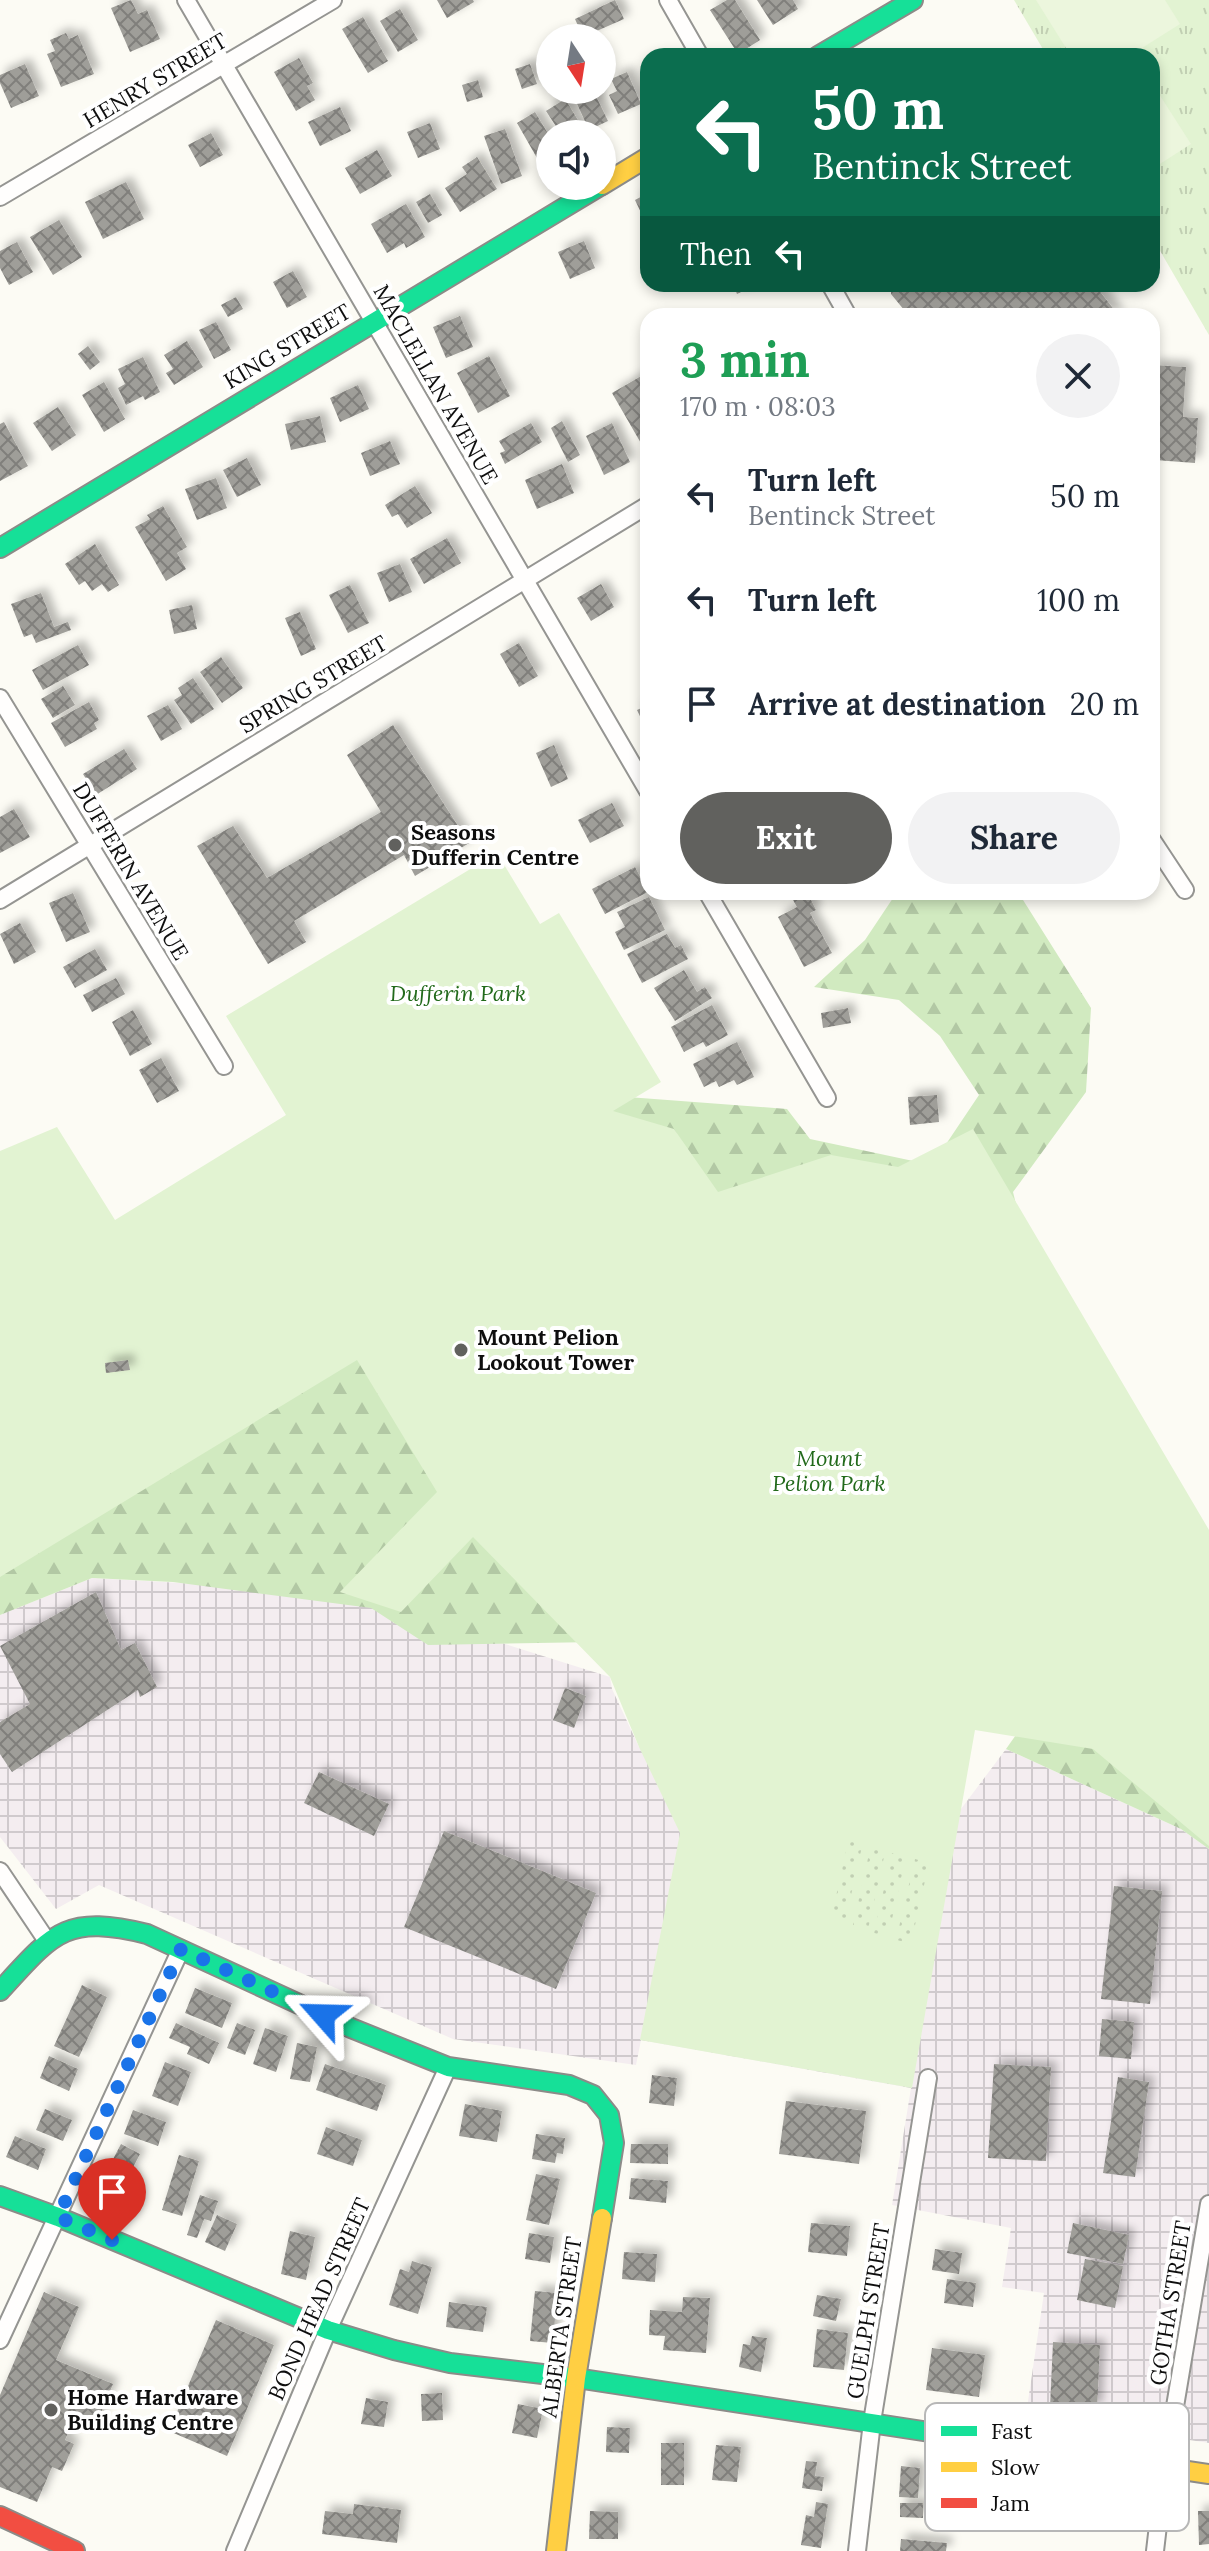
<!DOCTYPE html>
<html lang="en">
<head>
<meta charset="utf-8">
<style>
	body { margin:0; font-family:Lora,serif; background:#f2f2f3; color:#1f2937; height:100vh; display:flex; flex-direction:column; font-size:30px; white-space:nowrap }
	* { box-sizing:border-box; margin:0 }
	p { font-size:26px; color:#747a83 }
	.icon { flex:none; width:44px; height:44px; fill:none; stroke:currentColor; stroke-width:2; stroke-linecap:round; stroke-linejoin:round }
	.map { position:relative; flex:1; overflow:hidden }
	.details { position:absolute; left:640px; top:308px; width:520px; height:592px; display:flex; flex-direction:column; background:#fff; border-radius:24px; box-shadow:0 4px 12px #0003 }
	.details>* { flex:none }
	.guide { position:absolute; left:640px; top:48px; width:520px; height:244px; border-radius:24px; box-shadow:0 4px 12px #0003; background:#0b6e4f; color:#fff; overflow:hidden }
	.needle { width:52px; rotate:168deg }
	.fabs { position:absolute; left:536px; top:24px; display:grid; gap:16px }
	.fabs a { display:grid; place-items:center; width:80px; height:80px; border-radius:50%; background:#fff; box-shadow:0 4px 12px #0003; font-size:40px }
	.pin { position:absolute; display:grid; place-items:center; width:68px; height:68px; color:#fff; margin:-82px -34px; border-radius:50% 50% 50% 0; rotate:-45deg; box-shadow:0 0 8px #0007 }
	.pin .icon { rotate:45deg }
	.me { position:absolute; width:88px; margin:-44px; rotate:295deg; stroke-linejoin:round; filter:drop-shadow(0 0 6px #0008) }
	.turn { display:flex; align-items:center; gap:28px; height:168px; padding:0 40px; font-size:36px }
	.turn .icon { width:104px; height:104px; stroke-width:2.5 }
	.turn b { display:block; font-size:56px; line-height:68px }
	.then { display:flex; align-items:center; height:76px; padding:0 40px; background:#0003; gap:16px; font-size:30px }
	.round { display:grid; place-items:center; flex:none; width:84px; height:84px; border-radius:42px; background:#f2f2f3 }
	.summary { display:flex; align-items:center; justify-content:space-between; height:136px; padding:0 40px }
	h1 { font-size:48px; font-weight:700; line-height:60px; color:#1e9e55 }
	.cta { display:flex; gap:16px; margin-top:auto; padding:16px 40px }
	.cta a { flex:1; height:92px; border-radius:48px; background:#61615e; color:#fff; font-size:32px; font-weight:700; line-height:92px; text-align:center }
	.cta a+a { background:#f2f2f3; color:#1f2937 }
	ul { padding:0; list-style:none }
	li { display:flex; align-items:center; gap:24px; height:104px; padding:0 40px }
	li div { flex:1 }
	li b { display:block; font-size:30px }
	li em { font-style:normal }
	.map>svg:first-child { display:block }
	.industrial { fill:url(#industrial-grid) }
	.grass { fill:url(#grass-tufts) }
	.forest { fill:url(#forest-firs) }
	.park { fill:#e2f3d2 }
	.garden { fill:url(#garden-dots) }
	.pitch { fill:#ecf6dd }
	.building { fill:url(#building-cross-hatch); filter:url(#shadow) }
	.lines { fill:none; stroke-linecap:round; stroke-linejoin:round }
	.street-casing { stroke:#959592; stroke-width:20 }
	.fast-casing { stroke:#8c8b88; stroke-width:22 }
	.slow-casing { stroke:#8c8b88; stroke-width:22 }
	.jam-casing { stroke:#8c8b88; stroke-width:22 }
	.street { stroke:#fffefd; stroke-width:16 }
	.fast { stroke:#16e098; stroke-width:18 }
	.slow { stroke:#ffcf43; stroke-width:18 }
	.jam { stroke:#f24e42; stroke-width:18 }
	.route { stroke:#1a73e8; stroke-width:14; stroke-dasharray:0 25.2 }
	.poi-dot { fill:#61615e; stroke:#fff; stroke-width:3 }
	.labels { text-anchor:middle; stroke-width:8; stroke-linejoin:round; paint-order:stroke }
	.street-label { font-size:22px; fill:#0e0e0e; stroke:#fff }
	.poi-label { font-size:22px; font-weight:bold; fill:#0e0e0e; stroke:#fff; text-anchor:start }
	.park-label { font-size:22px; font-style:italic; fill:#226a1b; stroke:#fff }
	.key { fill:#fff; stroke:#b7b7b7; stroke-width:2 }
	.key-label { font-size:22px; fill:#0e0e0e }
</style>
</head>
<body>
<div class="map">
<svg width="1209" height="2551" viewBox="0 0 1209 2551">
	<defs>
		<pattern id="industrial-grid" width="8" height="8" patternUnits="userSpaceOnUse" patternTransform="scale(2)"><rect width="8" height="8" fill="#f4edf0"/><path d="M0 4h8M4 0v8" fill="none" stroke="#d0cacd"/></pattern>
		<pattern id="grass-tufts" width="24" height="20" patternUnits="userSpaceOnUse" patternTransform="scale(2)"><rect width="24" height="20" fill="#e2f3d2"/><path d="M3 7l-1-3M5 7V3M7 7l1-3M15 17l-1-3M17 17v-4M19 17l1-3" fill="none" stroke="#c1cfb3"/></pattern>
		<pattern id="forest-firs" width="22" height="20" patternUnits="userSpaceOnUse" patternTransform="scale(2)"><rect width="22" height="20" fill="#d1eac0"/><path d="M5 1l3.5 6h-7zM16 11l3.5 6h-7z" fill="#b2c8a4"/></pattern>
		<pattern id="garden-dots" width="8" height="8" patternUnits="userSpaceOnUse" patternTransform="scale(2)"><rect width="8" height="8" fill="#e2f3d2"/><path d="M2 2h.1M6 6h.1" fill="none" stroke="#c1cfb3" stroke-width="1.8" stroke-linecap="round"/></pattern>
		<pattern id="building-cross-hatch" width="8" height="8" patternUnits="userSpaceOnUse" patternTransform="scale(2)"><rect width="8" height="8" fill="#9f9e99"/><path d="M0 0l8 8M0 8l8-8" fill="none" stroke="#807f7b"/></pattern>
		<filter id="shadow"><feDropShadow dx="6" dy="-6" stdDeviation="4" flood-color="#0004"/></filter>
	</defs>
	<rect width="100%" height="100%" fill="#fcfbf4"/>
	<path class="industrial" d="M92,1578L340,1592L610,1677L612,1689L639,1747L961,1809L1006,1749L1181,1829L1209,1849V2443L1026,2415L1044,2293L1002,2287L1011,2228L892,2205L911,2088L641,2040L636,2065L453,2039L99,1885L56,1909L0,1837V1615Z"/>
	<path class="grass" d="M1014,0H1209V335L1152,237V56H1047Z"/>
	<path class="forest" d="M897,892H1018L1091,1008L1086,1092L1013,1192L1073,1438L1209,1633V1849L1181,1829L1006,1749L1035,1708L654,1641L428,1645L371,1608L173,1582L92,1578L0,1615V1382L601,1095L787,1109L810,1139L932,1165L979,1095L940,1036L899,1000L814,987L865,940Z"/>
	<path class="park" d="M497,853L540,924L559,913L661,1082L613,1111L674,1129L718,1192L831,1155L898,1167L973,1129L1209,1530V1846L1093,1749L975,1730L912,2088L640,2040L680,1833L639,1747L610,1677L473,1537L401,1612L340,1592L437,1492L357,1360L0,1577V1151L57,1127L115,1220L286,1115L226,1016Z"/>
	<path class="garden" d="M849,1838L863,1842L845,1922L831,1919Z
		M871,1845L886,1848L868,1929L853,1925Z
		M892,1853L906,1856L888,1937L874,1933Z
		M915,1859L929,1863L911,1943L896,1940Z"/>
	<path class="pitch" d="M1036,0H1165L1180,24L1134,53L1135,56H1071Z
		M1152,83L1191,144L1152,169Z"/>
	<path class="building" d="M131,0L138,14L147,10L160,39L130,52L111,8Z
		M437,0H473L474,2L447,18Z
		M615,0L624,19L583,37L575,19Z
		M727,0H735L760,40L738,54L710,10Z
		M757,0H793L798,9L773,25Z
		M400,9L418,40L398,52L380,21Z
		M363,17L388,61L368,73L342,29Z
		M66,33L69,39L78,35L94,74L61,87L47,54L55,51L50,40Z
		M299,58L313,83L307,86L315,100L296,111L274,72Z
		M25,64L39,96L11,108L0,83V75Z
		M530,64L537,84L522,89L515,69Z
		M627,72L641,104L618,114L609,95L617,91L611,79Z
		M478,80L483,97L467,102L462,85Z
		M584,90H593L608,121L589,130L573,95Z
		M565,99L584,130L577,134H561L546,111Z
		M340,107L351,131L320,146L308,122Z
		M535,112L550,137V150L537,158L517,123Z
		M430,123L440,149L418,158L407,132Z
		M505,129L522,176L501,184L484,136Z
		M211,133L223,155L200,167L188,145Z
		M377,150L392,176L360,194L345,168Z
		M477,157L497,189L460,212L445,188L467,174L462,167Z
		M126,182L144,219L103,239L85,202Z
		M648,193V217L644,219L635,200Z
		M430,194L442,215L428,223L416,202Z
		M406,204L425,237L406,248L404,243L387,253L371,224Z
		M59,220L82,257L53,275L30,237Z
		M584,241L595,268L570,279L558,252Z
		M17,242L33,272L9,285L0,268V251Z
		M293,271L307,297L287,308L273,282Z
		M733,284H757L737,294Z
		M891,284H1094L1119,316H909L891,294Z
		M236,297L243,309L228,317L221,305Z
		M460,316L473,347L446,358L433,327Z
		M216,322L231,350L214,359L199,330Z
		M187,341L203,367L174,385L166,373L173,369L164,355Z
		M88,346L100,362L90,370L78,354Z
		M489,356L510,396L478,413L457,373Z
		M143,357L160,392L145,400L143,396L126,405L118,388L125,384L118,369Z
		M1152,365L1186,367L1183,417L1198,418L1195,463L1155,460L1159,414L1152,407Z
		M643,375L648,383V441L642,445L612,393Z
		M104,382L125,419L104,432L82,395Z
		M358,385L369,409L340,422L330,398Z
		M58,407L76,435L52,451L33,423Z
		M320,416L326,442L291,450L285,424Z
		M562,421L580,455L568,462L551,428Z
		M4,422L28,466L0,481V424Z
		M531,423L542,442L505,464L500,453L505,451L499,441Z
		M612,423L630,462L604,475L586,436Z
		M390,441L400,464L370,476L361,453Z
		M247,458L261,485L237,497L223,470Z
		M562,464L574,493L537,509L525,480Z
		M216,478L227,508L197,520L185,489Z
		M415,486L432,513L407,528L398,514L392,517L385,505Z
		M163,506L187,547L177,553L186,569L166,581L135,527L150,519L147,515Z
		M447,538L461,563L424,584L410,559Z
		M95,544L119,585L108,592L102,584L92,591L85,581L79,585L65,564Z
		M400,564L412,592L389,602L377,573Z
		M601,584L614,607L591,621L577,598Z
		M350,585L369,623L348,633L329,595Z
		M41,593L54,627L68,622L71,630L36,643L32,634L24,637L11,604Z
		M192,605L197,629L174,634L169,610Z
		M300,612L316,649L301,656L285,618Z
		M519,643L538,676L519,687L500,654Z
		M78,645L89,665L43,690L32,670Z
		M221,657L243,688L222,703L200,672Z
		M193,678L214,709L191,724L174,700L182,695L178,688Z
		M63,686L75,705L53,718L41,699Z
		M89,702L99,720L94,723L97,729L65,747L51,723Z
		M168,705L182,729L161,741L147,716Z
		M648,705V733L637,710Z
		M393,725L469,843L415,876L404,855L294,921L306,942L268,964L197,846L233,826L267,878L381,812L347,755Z
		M554,745L568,779L551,787L536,753Z
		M124,749L137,769L96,795L83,774Z
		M612,803L624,826L590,843L578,820Z
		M14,809L30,837L0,853V817Z
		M635,867L648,892L605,914L592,889Z
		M807,892L816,910L810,913L832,953L804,967L778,917L797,907L793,900Z
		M73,893L90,932L66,942L49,903Z
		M649,897L665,930L624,950L615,932L625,927L617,912Z
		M20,923L36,952L14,964L0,934Z
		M667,934L675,948L681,945L688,959L642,983L627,954Z
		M95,949L107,970L75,988L63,967Z
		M684,970L697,992L705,987L712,998L675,1021L654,988Z
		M116,978L125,994L92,1012L83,995Z
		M712,1005L728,1035L706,1047L703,1042L684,1052L671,1027Z
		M848,1008L851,1023L823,1028L821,1013Z
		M133,1010L152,1044L130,1056L112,1022Z
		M737,1042L754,1077L737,1085L734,1080L719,1087L716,1081L704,1087L693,1064Z
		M161,1058L179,1091L157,1103L139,1070Z
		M937,1095L939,1122L910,1125L908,1097Z
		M128,1360L130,1370L106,1373L105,1363Z
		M96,1592L121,1650L135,1643L157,1687L140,1697L138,1690L12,1772L0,1754V1722L30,1704L0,1646Z
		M565,1688L586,1696L574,1728L553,1720Z
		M319,1772L389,1804L374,1836L304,1803Z
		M444,1831L596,1893L556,1989L404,1927Z
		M1114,1886L1162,1891L1150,2004L1101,1999Z
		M82,1985L107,1997L79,2057L54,2046Z
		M195,1988L232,2003L222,2028L185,2013Z
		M1102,2019L1134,2022L1131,2059L1099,2056Z
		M176,2023L219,2043L209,2064L187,2054L190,2047L169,2038Z
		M237,2023L255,2030L245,2055L227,2048Z
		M265,2028L288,2036L276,2072L253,2064Z
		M297,2043L317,2047L310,2082L290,2079Z
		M49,2056L78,2069L69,2091L40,2078Z
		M165,2062L191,2072L178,2106L152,2096Z
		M325,2064L386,2085L377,2111L316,2090Z
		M994,2064L1051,2067L1046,2161L988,2158Z
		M652,2075L677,2078L674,2106L649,2103Z
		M1118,2077L1149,2082L1135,2177L1103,2173Z
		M786,2101L866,2111L859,2164L779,2154Z
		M465,2104L502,2111L497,2142L459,2136Z
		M45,2109L72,2120L63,2141L36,2130Z
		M133,2110L166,2122L158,2146L124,2134Z
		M326,2127L362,2140L353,2166L317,2154Z
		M536,2134L565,2138L563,2154L557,2153L555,2163L532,2159Z
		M15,2136L46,2149L38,2170L6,2157Z
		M121,2144L140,2154L130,2173L111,2163Z
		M631,2144H668V2164L630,2163Z
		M179,2155L199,2161L182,2216L162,2210Z
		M536,2174L560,2179L549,2225L526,2220Z
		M105,2178L128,2190L116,2212L93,2201Z
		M631,2178L668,2181L666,2203L629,2199Z
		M200,2195L218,2201L211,2221L204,2219L197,2238L187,2235Z
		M217,2215L237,2224L225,2251L205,2242Z
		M811,2223L850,2226L847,2256L808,2252Z
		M1073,2223L1129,2235L1123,2264L1067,2253Z
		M290,2231L315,2237L306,2280L281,2274Z
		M529,2233L554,2237L550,2263L525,2259Z
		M935,2249L962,2253L959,2274L932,2270Z
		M624,2252L657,2254L655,2282L622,2279Z
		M1085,2259L1123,2266L1115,2308L1077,2300Z
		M412,2261L432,2267L418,2314L389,2305L400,2269L409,2272Z
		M947,2279L976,2283L973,2307L944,2303Z
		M535,2291L557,2293L553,2343L530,2341Z
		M44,2292L79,2307L56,2360L113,2384L92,2434L71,2425L65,2440L74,2444L62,2471L52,2467L37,2502L0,2487V2395Z
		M817,2295L841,2299L836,2321L813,2316Z
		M683,2297L710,2298L706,2353L663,2350L665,2336L649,2335L650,2310L682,2312Z
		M449,2302L487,2307L483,2332L446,2327Z
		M216,2320L274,2345L227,2456L169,2431Z
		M817,2329L848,2333L844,2370L813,2367Z
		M752,2336L767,2338L761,2372L739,2367L743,2344L750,2345Z
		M1053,2342L1100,2345L1097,2409L1050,2407Z
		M932,2348L985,2355L979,2397L926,2390Z
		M442,2393L443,2420L422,2421L421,2394Z
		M366,2398L388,2402L384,2427L361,2424Z
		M518,2404L543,2409L537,2438L512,2433Z
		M607,2427L630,2428L629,2453L606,2452Z
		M661,2443H684V2485H661Z
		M716,2445L741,2447L737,2482L712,2480Z
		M806,2461L817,2462L815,2476L824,2477L822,2491L802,2488Z
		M901,2466L920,2468L918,2498L899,2497Z
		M816,2502L828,2504L821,2548L801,2545L806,2515L814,2517Z
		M900,2503H923V2518L900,2517Z
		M354,2504L401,2510L397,2543L322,2534L325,2511L353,2514Z
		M590,2511L618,2512V2539H589Z
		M1198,2511H1209V2544L1199,2545Z
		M901,2539L947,2543L946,2551H900Z"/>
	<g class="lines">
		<g class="street-casing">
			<path id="street" d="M186,0L648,791
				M668,0L700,56
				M0,197L333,0
				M830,284L848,316
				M0,698L224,1066
				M1152,840L1185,890
				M707,892L827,1098
				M0,900L648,505
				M0,1871L47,1941
				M0,2340L181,1949
				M235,2551L328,2330L448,2067
				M857,2551L872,2422L928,2078
				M1155,2551L1165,2466L1209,2204"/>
		</g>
		<g class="fast-casing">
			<path id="fast" d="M818,56L913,0
				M0,548L600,186
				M0,1991C53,1933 65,1914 147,1934L351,2028L448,2067L569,2085L593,2095L609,2115L614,2143L602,2218
				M0,2196L58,2217L328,2330L394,2350L450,2363L576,2378L936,2433"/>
		</g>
		<g class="slow-casing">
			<path id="slow" d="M602,185L648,157
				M936,2433L1209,2474
				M556,2551L576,2378L602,2218"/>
		</g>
		<g class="jam-casing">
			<path id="jam" d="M0,2516L75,2551"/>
		</g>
		<use href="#street" class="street"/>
		<use href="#fast" class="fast"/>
		<use href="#slow" class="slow"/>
		<use href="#jam" class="jam"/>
	</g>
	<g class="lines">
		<path class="route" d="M112,2240L58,2217L181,1949L323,2015"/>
	</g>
	<g class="poi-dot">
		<circle cx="395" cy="845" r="8"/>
		<circle cx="461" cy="1350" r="8"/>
		<circle cx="51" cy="2410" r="8"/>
	</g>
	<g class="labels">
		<g class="street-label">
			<text transform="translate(155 80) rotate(-31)" y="8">HENRY STREET</text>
			<text transform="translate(287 346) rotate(-31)" y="8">KING STREET</text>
			<text transform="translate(436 384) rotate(60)" y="8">MACLELLAN AVENUE</text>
			<text transform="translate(313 684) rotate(-31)" y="8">SPRING STREET</text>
			<text transform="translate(131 871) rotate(59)" y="8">DUFFERIN AVENUE</text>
			<text transform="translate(319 2299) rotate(-66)" y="8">BOND HEAD STREET</text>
			<text transform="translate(1170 2303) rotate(-81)" y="8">GOTHA STREET</text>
			<text transform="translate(868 2311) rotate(-81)" y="8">GUELPH STREET</text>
			<text transform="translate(561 2327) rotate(-82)" y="8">ALBERTA STREET</text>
		</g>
		<g class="poi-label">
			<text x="411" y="840">Seasons<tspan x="411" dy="25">Dufferin Centre</tspan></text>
			<text x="477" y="1345">Mount Pelion<tspan x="477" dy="25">Lookout Tower</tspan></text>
			<text x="67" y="2405">Home Hardware<tspan x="67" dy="25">Building Centre</tspan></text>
		</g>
		<g class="park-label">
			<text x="458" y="1001">Dufferin Park</text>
			<text x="829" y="1466">Mount<tspan x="829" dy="25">Pelion Park</tspan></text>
		</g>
	</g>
	<rect x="925" y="2403" width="264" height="128" rx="12" class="key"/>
	<rect x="941" y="2426" width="36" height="10" fill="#16e098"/>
	<rect x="941" y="2462" width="36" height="10" fill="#ffcf43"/>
	<rect x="941" y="2498" width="36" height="10" fill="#f24e42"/>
	<g class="key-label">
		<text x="991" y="2439">Fast</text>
		<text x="991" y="2475">Slow</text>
		<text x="991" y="2511">Jam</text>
	</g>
</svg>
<div class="fabs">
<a><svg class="needle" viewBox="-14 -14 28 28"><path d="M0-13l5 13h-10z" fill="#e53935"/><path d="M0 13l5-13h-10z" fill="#747a83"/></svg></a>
<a><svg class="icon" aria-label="sound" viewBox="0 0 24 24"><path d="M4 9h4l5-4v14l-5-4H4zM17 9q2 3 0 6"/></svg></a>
</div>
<div class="pin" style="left:112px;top:2240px;background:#d93025"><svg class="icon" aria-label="arrive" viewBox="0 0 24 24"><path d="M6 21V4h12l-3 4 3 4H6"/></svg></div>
<svg class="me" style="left:323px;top:2015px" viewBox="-20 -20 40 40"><path d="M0-17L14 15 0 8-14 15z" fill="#1a73e8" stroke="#fff" stroke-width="4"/></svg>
<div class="guide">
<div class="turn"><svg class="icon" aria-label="left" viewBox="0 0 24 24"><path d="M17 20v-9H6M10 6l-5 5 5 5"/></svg><div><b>50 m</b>Bentinck Street</div></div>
<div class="then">Then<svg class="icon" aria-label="left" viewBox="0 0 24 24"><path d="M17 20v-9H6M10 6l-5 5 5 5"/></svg></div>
</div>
<section class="details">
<div class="summary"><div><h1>3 min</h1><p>170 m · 08:03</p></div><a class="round"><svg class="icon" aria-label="close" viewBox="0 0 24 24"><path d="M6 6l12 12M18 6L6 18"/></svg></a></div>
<ul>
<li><svg class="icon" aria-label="left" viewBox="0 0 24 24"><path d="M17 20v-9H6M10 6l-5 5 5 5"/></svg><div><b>Turn left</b><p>Bentinck Street</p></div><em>50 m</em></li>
<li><svg class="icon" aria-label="left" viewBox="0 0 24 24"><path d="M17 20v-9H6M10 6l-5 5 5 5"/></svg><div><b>Turn left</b></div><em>100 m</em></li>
<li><svg class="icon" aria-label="arrive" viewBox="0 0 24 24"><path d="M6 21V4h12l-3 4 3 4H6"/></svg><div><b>Arrive at destination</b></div><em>20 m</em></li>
</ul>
<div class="cta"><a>Exit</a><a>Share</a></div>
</section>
</div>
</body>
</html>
